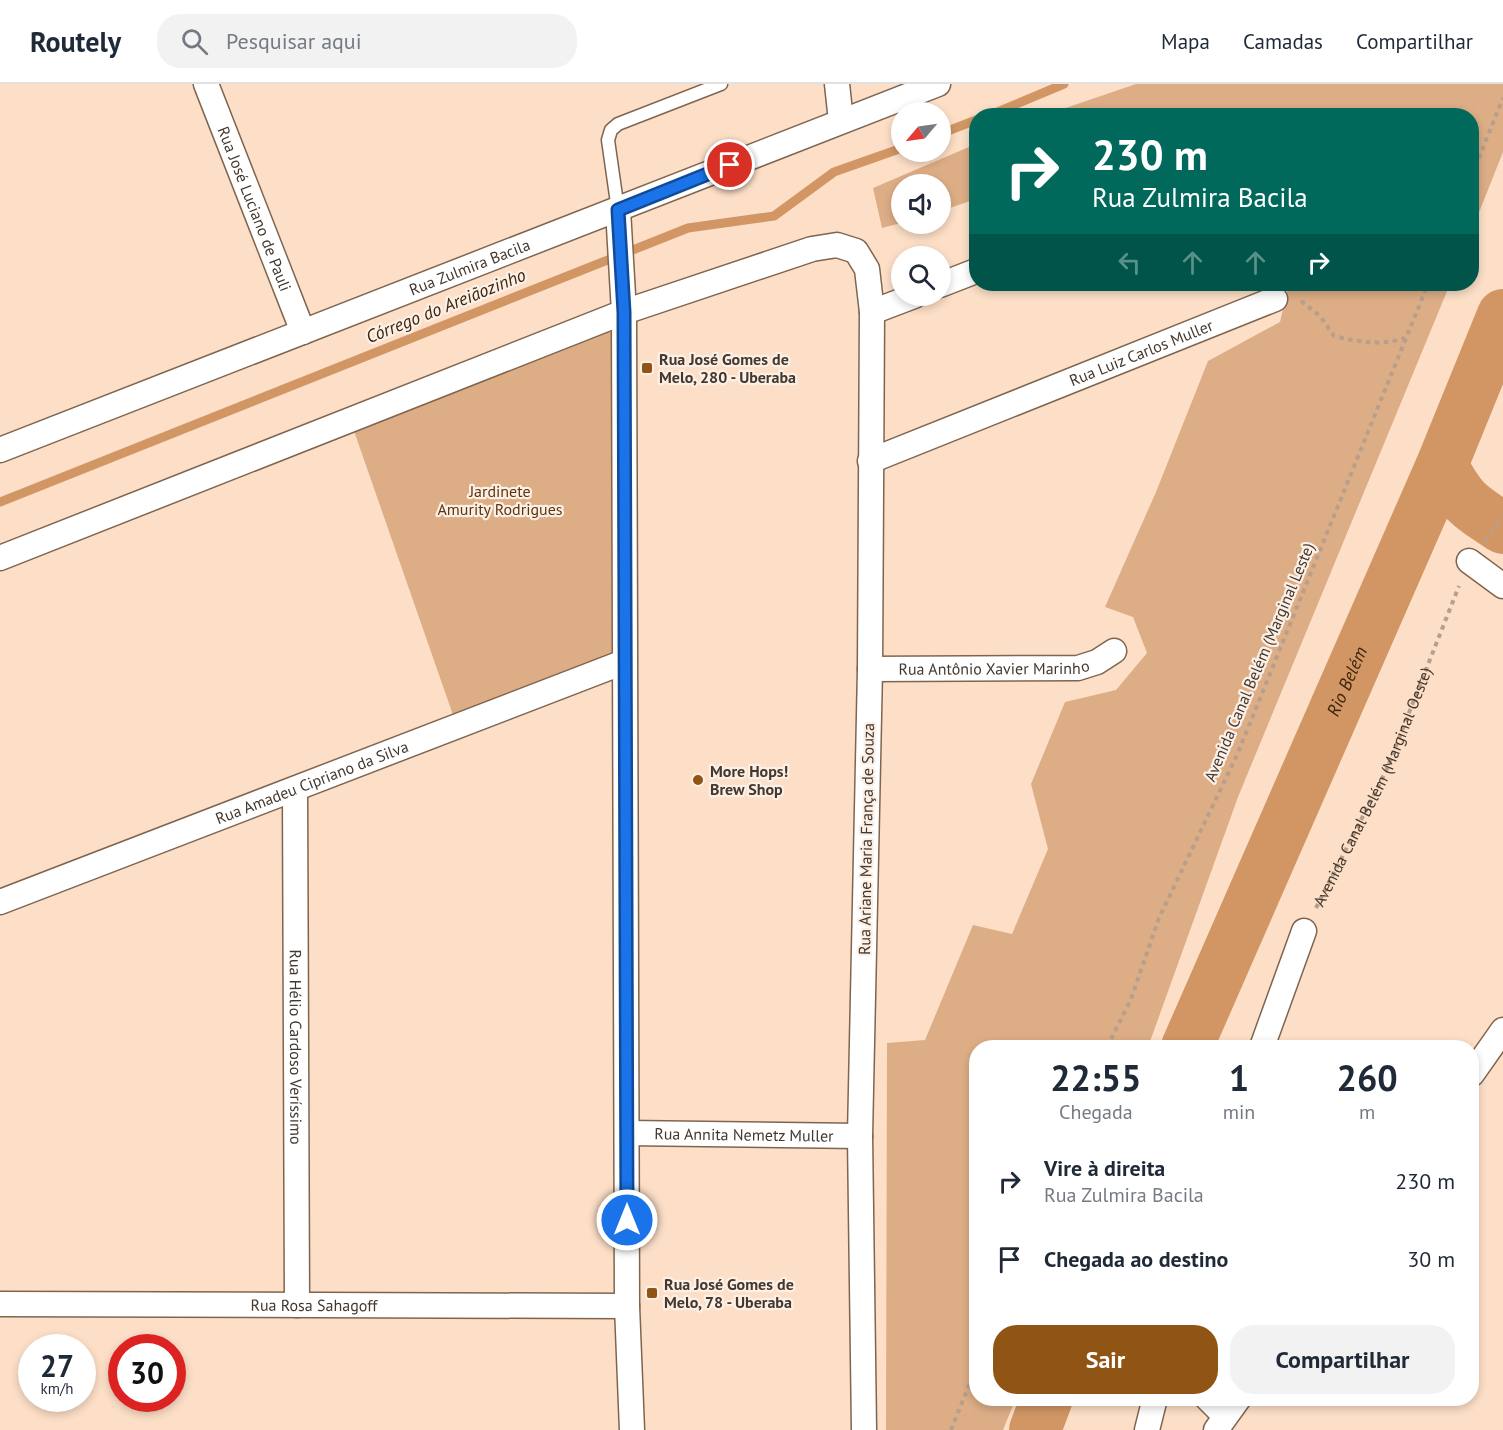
<!DOCTYPE html>
<html lang="pt">
<head>
<meta charset="utf-8">
<style>
	body { margin:0; font-family:"PT Sans",sans-serif; background:#f2f2f3; color:#1f2937; height:100vh; display:flex; flex-direction:column; font-size:22px; white-space:nowrap }
	* { box-sizing:border-box; margin:0 }
	p { font-size:20px; color:#747a83 }
	.icon { flex:none; width:33px; height:33px; fill:none; stroke:currentColor; stroke-width:2; stroke-linecap:round; stroke-linejoin:round }
	.map { position:relative; flex:1; overflow:hidden }
	.sheet { position:absolute; left:969px; top:956px; width:510px; height:366px; display:flex; flex-direction:column; background:#fff; border-radius:24px; box-shadow:0 3px 9px #0003 }
	.sheet>* { flex:none }
	.banner { position:absolute; left:969px; top:24px; width:510px; height:183px; border-radius:24px; box-shadow:0 3px 9px #0003; background:#00695c; color:#fff; overflow:hidden }
	.needle { width:39px; rotate:241deg }
	.fabs { position:absolute; left:891px; top:18px; display:grid; gap:12px }
	.fabs a { display:grid; place-items:center; width:60px; height:60px; border-radius:50%; background:#fff; box-shadow:0 3px 9px #0003; font-size:30px }
	.speed { position:absolute; left:18px; top:1250px; display:flex; gap:12px; font-size:30px; font-weight:700; text-align:center }
	.speed>* { display:grid; place-content:center; width:78px; height:78px; border-radius:50%; background:#fff; box-shadow:0 3px 9px #0003; line-height:1 }
	.speed small { font-size:15px; font-weight:400 }
	.speed .limit { border:9px solid #d22; background:#fff; color:#111 }
	.pin { position:absolute; display:grid; place-items:center; width:51px; height:51px; color:#fff; margin:-26px; border:3px solid #fff; border-radius:50%; box-shadow:0 2px 6px #0007 }
	.me { position:absolute; width:66px; margin:-33px; rotate:0deg; stroke-linejoin:round; filter:drop-shadow(0 0 4px #0008) }
	.turn { display:flex; align-items:center; gap:21px; height:126px; padding:0 24px; font-size:27px }
	.turn .icon { width:78px; height:78px; stroke-width:2.5 }
	.turn b { display:block; font-size:42px; line-height:51px }
	.lanes { display:flex; align-items:center; height:57px; padding:0 24px; background:#0003; justify-content:center; gap:30px; direction:ltr }
	.lanes .off { opacity:.35 }
	.eta { display:flex; justify-content:space-evenly; align-items:center; height:102px; text-align:center }
	.eta b { font-size:36px; font-weight:800; line-height:42px }
	.action { display:flex; gap:12px; margin-top:auto; padding:12px 24px }
	.action a { flex:1; height:69px; border-radius:24px; background:#905415; color:#fff; font-size:24px; font-weight:800; line-height:69px; text-align:center }
	.action a+a { background:#f2f2f3; color:#1f2937 }
	ul { padding:0; list-style:none }
	li { display:flex; align-items:center; gap:18px; height:78px; padding:0 24px }
	li div { flex:1 }
	li b { display:block; font-size:22px }
	li em { font-style:normal }
	header { display:flex; align-items:center; gap:36px; box-sizing:border-box; height:84px; padding:0 30px; background:#fff; border-bottom:2px solid #e0e1e3 }
	header strong { font-size:28px }
	nav { display:flex; gap:33px; margin-inline-start:auto; font-size:21px }
	.search { width:420px; height:54px; background:#f2f2f3; display:flex; align-items:center; gap:15px; box-sizing:border-box; padding:0 21px; border-radius:24px; color:#747a83; font-size:22px }
	.map>svg:first-child { display:block }
	.green { fill:#ddad86 }
	.lines { fill:none; stroke-linecap:round; stroke-linejoin:round }
	.stream { stroke:#d19663; stroke-width:9 }
	.river { stroke:#d19663; stroke-width:52 }
	.lane-casing { stroke:#7f654f; stroke-width:15 }
	.street-casing { stroke:#7f654f; stroke-width:27 }
	.path { stroke:#b69f8c; stroke-width:4; stroke-dasharray:4.5 4.5; stroke-linecap:butt }
	.lane { stroke:#fff; stroke-width:12 }
	.street { stroke:#fff; stroke-width:24 }
	.route-casing { stroke:#114b97; stroke-width:15 }
	.route { stroke:#1a73e8; stroke-width:10 }
	.poi-dot { fill:#905415; stroke:#fcf0e6; stroke-width:2 }
	.labels { text-anchor:middle; stroke-width:4.5; stroke-linejoin:round; paint-order:stroke }
	.street-label { font-size:16px; fill:#44382e; stroke:#fcf0e6 }
	.poi-label { font-size:16px; font-weight:bold; fill:#44382e; stroke:#fcf0e6; text-anchor:start }
	.park-label { font-size:16px; fill:#5d350d; stroke:#fcf0e6 }
	.water-label { font-size:18px; font-style:italic; fill:#3c240d; stroke:#fcf0e6 }
</style>
</head>
<body>
<header>
<strong>Routely</strong>
<div class="search"><svg class="icon" aria-label="search" viewBox="0 0 24 24"><circle cx="10" cy="10" r="6"/><path d="M15 15l6 6"/></svg>Pesquisar aqui</div>
<nav><a>Mapa</a><a>Camadas</a><a>Compartilhar</a></nav>
</header>
<div class="map">
<svg width="1503" height="1346" viewBox="0 0 1503 1346">
	<rect width="100%" height="100%" fill="#fddfc7"/>
	<path class="green" d="M1136,0H1503V68L1472,146V32L1045,31Z
		M976,60V115L941,127L940,100H902L901,139L882,144L873,104Z
		M1289,200H1450L1238,713L1148,963H976V1314H1016L1003,1346H886L887,959L925,956L973,841L1012,850L1048,765L1031,700L1065,618L1116,606L1147,569L1133,533L1105,523L1156,408L1208,277L1280,238Z
		M615,244L616,568L453,631L354,347Z"/>
	<g class="lines">
		<path class="stream" d="M988,32L1064,0
			M940,50L976,36
			M0,418L688,144L774,132L834,88L902,64"/>
		<g class="river">
			<path d="M1442,381C1461,418 1469,422 1503,444"/>
			<path id="s1" d="M1187,963L1442,381L1503,231"/>
			<path d="M1035,1346L1047,1314"/>
		</g>
		<g class="lane-casing">
			<path id="lane" d="M618,126L608,56L611,46L618,40L721,0"/>
		</g>
		<g class="street-casing">
			<g id="street">
				<path id="s3" d="M206,0L303,248"/>
				<path d="M837,0L841,37"/>
				<path d="M618,126L624,228L627,1222L632,1346"/>
				<path d="M940,201L976,187"/>
				<path d="M872,228L914,212"/>
				<path id="s4" d="M0,366L938,0"/>
				<path id="s5" d="M870,377L1275,215"/>
				<path d="M0,474L624,228L812,165L837,161L856,167L867,185L872,228L870,585L860,1052L864,1346"/>
				<path d="M1469,477L1503,502"/>
				<path id="s6" d="M870,585L1078,584L1097,578L1114,567"/>
				<path id="s7" d="M295,705L297,1221"/>
				<path id="s8" d="M0,818L624,578"/>
				<path d="M1262,963L1304,847"/>
				<path d="M1472,990L1503,946"/>
				<path id="s9" d="M627,1049L860,1052"/>
				<path id="s10" d="M0,1220L627,1222"/>
				<path d="M1207,1314L1225,1332"/>
				<path d="M1147,1346L1155,1314"/>
				<path d="M1216,1346L1239,1314"/>
			</g>
		</g>
		<g class="path">
			<path d="M1472,91L1503,14"/>
			<path d="M1301,217L1320,232L1334,252C1359,258 1380,262 1405,254"/>
			<path d="M1485,457L1503,435"/>
			<path id="s2" d="M1316,824L1386,687L1459,502"/>
			<path d="M1107,963L1131,915L1159,834L1237,671L1428,200"/>
			<path d="M951,1346L976,1284"/>
		</g>
		<use href="#lane" class="lane"/>
		<use href="#street" class="street"/>
	</g>
	<g class="lines">
		<g class="route-casing">
			<path id="route" d="M627,1136L624,228L618,126L730,81"/>
		</g>
		<use href="#route" class="route"/>
	</g>
	<g class="poi-dot">
		<rect x="641" y="278" width="12" height="12" rx="3"/>
		<circle cx="698" cy="696" r="6"/>
		<rect x="646" y="1203" width="12" height="12" rx="3"/>
	</g>
	<g class="labels">
		<g class="street-label">
			<text dy="6" stroke="none"><textPath href="#s3" startOffset="134">Rua José Luciano de Pauli</textPath></text>
			<text dy="6" stroke="none"><textPath href="#s4" startOffset="504">Rua Zulmira Bacila</textPath></text>
			<text dy="6" stroke="none"><textPath href="#s5" startOffset="292">Rua Luiz Carlos Muller</textPath></text>
			<text transform="translate(1259 578) rotate(-67)" y="6">Avenida Canal Belém (Marginal Leste)</text>
			<text dy="6" stroke="none"><textPath href="#s6" startOffset="124">Rua Antônio Xavier Marinho</textPath></text>
			<text dy="6" stroke="none"><textPath href="#s8" startOffset="334">Rua Amadeu Cipriano da Silva</textPath></text>
			<text dy="6" stroke="none"><textPath href="#s2" startOffset="134">Avenida Canal Belém (Marginal Oeste)</textPath></text>
			<text transform="translate(866 755) rotate(-89)" y="6">Rua Ariane Maria França de Souza</text>
			<text dy="6" stroke="none"><textPath href="#s7" startOffset="258">Rua Hélio Cardoso Veríssimo</textPath></text>
			<text dy="6" stroke="none"><textPath href="#s9" startOffset="117">Rua Annita Nemetz Muller</textPath></text>
			<text dy="6" stroke="none"><textPath href="#s10" startOffset="314">Rua Rosa Sahagoff</textPath></text>
		</g>
		<g class="poi-label">
			<text x="659" y="281">Rua José Gomes de<tspan x="659" dy="18">Melo, 280 - Uberaba</tspan></text>
			<text x="710" y="693">More Hops!<tspan x="710" dy="18">Brew Shop</tspan></text>
			<text x="664" y="1206">Rua José Gomes de<tspan x="664" dy="18">Melo, 78 - Uberaba</tspan></text>
		</g>
		<g class="park-label">
			<text x="500" y="413">Jardinete<tspan x="500" dy="18">Amurity Rodrigues</tspan></text>
		</g>
		<g class="water-label">
			<text transform="translate(446 222) rotate(-22)" y="6">Córrego do Areiãozinho</text>
			<text dy="6" stroke="none"><textPath href="#s1" startOffset="399">Rio Belém</textPath></text>
		</g>
	</g>
</svg>
<div class="fabs">
<a><svg class="needle" viewBox="-14 -14 28 28"><path d="M0-13l5 13h-10z" fill="#e53935"/><path d="M0 13l5-13h-10z" fill="#747a83"/></svg></a>
<a><svg class="icon" aria-label="sound" viewBox="0 0 24 24"><path d="M4 9h4l5-4v14l-5-4H4zM17 9q2 3 0 6"/></svg></a>
<a><svg class="icon" aria-label="search" viewBox="0 0 24 24"><circle cx="10" cy="10" r="6"/><path d="M15 15l6 6"/></svg></a>
</div>
<div class="speed"><div>27<small>km/h</small></div><div class="limit">30</div></div>
<div class="pin" style="left:730px;top:81px;background:#d93025"><svg class="icon" aria-label="arrive" viewBox="0 0 24 24"><path d="M6 21V4h12l-3 4 3 4H6"/></svg></div>
<svg class="me" style="left:627px;top:1136px" viewBox="-20 -20 40 40"><circle r="17" fill="#1a73e8" stroke="#fff" stroke-width="3"/><path d="M0-11L8 9 0 5-8 9z" fill="#fff"/></svg>
<div class="banner">
<div class="turn"><svg class="icon" aria-label="right" viewBox="0 0 24 24"><path d="M7 20v-9h11M14 6l5 5-5 5"/></svg><div><b>230 m</b>Rua Zulmira Bacila</div></div>
<div class="lanes"><svg class="icon off" aria-label="left" viewBox="0 0 24 24"><path d="M17 20v-9H6M10 6l-5 5 5 5"/></svg><svg class="icon off" aria-label="ahead" viewBox="0 0 24 24"><path d="M12 20V5M6 11l6-6 6 6"/></svg><svg class="icon off" aria-label="ahead" viewBox="0 0 24 24"><path d="M12 20V5M6 11l6-6 6 6"/></svg><svg class="icon" aria-label="right" viewBox="0 0 24 24"><path d="M7 20v-9h11M14 6l5 5-5 5"/></svg></div>
</div>
<section class="sheet">
<div class="eta">
<div><b>22:55</b><p>Chegada</p></div>
<div><b>1</b><p>min</p></div>
<div><b>260</b><p>m</p></div>
</div>
<ul>
<li><svg class="icon" aria-label="right" viewBox="0 0 24 24"><path d="M7 20v-9h11M14 6l5 5-5 5"/></svg><div><b>Vire à direita</b><p>Rua Zulmira Bacila</p></div><em>230 m</em></li>
<li><svg class="icon" aria-label="arrive" viewBox="0 0 24 24"><path d="M6 21V4h12l-3 4 3 4H6"/></svg><div><b>Chegada ao destino</b></div><em>30 m</em></li>
</ul>
<div class="action"><a>Sair</a><a>Compartilhar</a></div>
</section>
</div>
</body>
</html>
